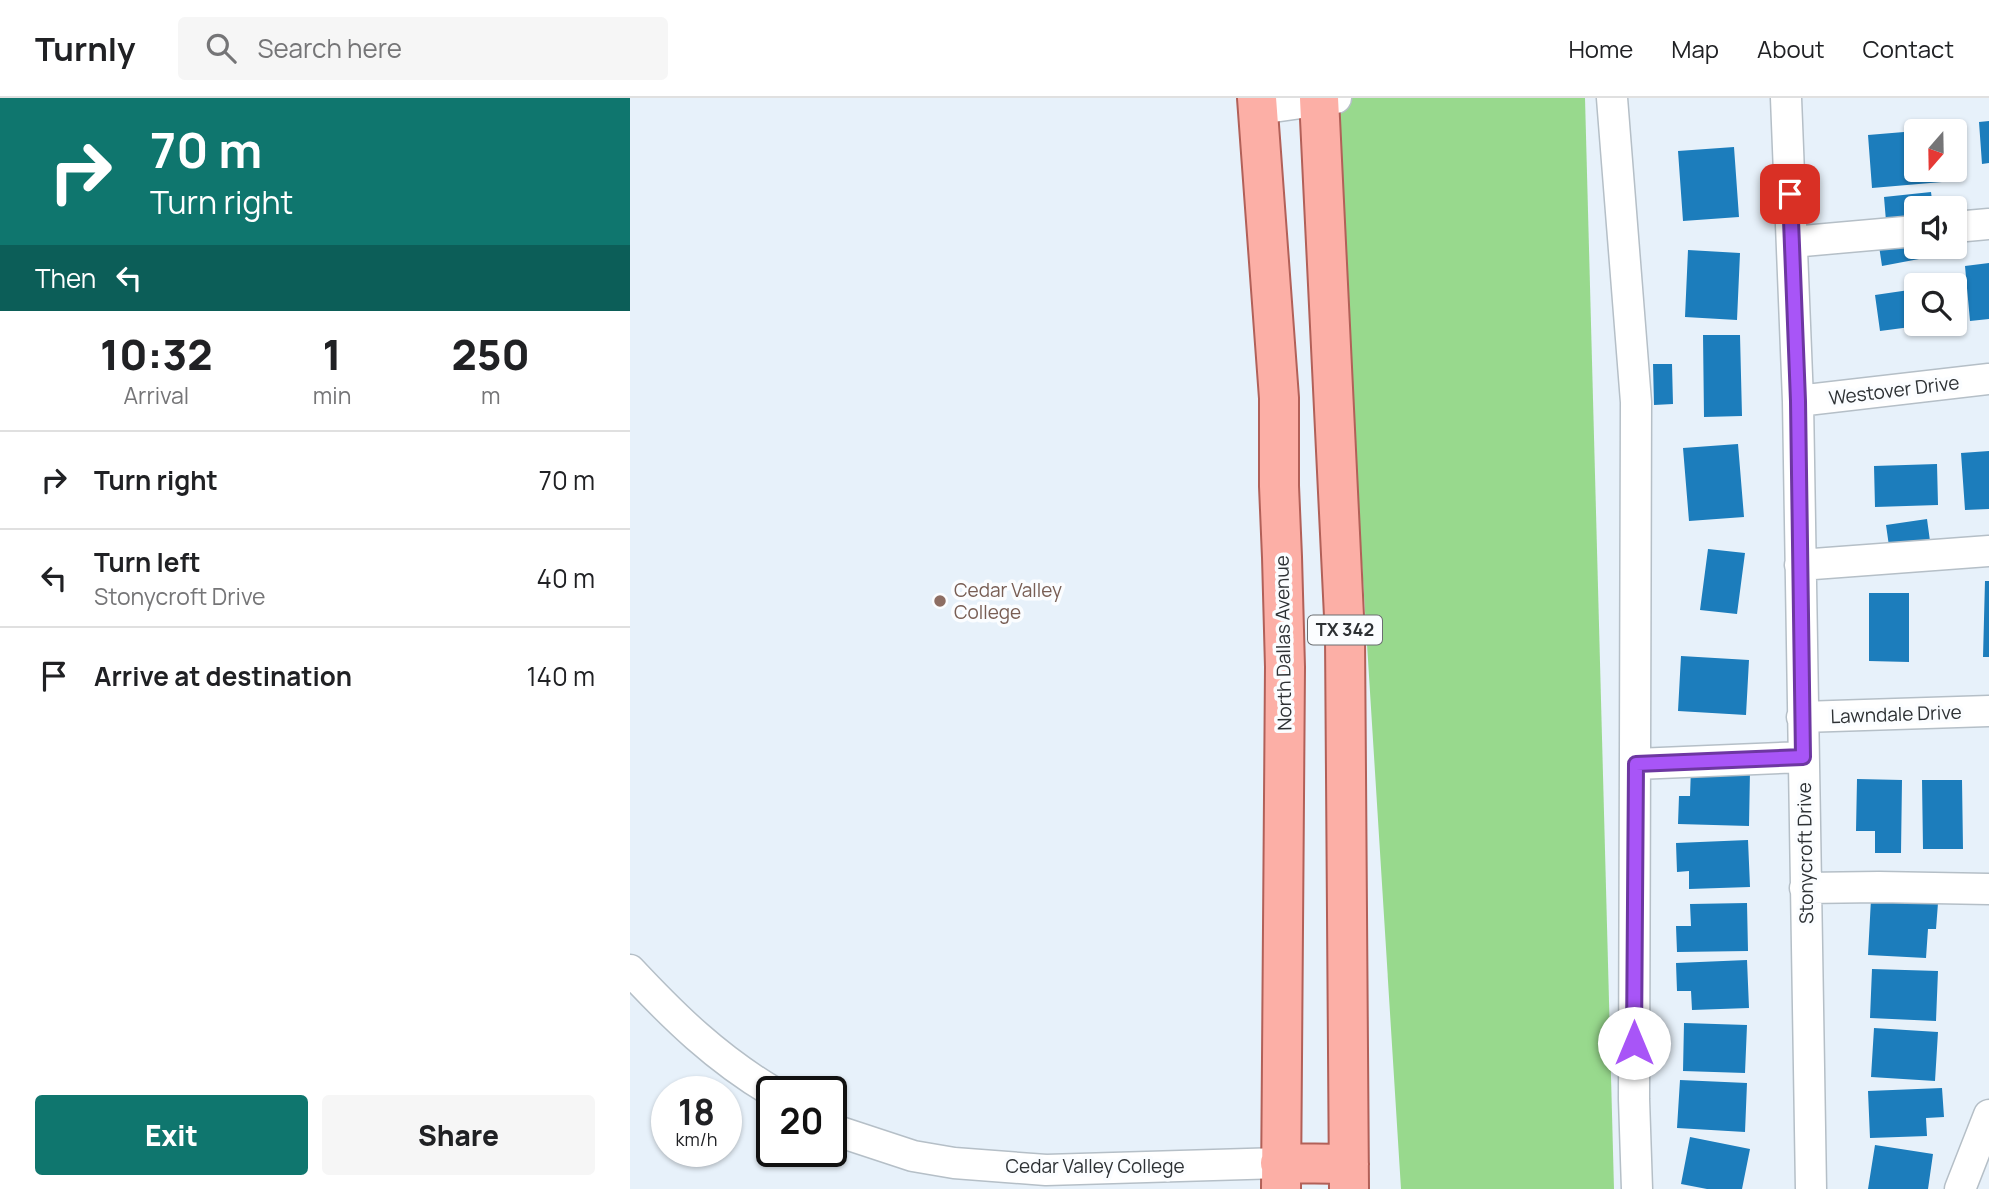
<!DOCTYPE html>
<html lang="en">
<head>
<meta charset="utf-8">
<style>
	body { margin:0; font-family:Manrope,sans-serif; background:#f6f6f6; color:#202124; height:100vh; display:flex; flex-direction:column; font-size:26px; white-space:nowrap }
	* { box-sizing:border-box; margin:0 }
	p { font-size:23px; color:#757577 }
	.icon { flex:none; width:38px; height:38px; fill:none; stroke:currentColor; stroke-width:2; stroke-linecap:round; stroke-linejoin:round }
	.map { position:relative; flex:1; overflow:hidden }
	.details { display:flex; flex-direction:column; background:#fff; width:630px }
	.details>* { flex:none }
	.top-card { background:#0f766e; color:#fff; overflow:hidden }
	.needle { width:46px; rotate:200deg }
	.buttons { position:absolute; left:1274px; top:21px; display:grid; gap:14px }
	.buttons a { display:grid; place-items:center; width:63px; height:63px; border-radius:7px; background:#fff; box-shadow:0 2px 5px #0004; font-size:35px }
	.speed { position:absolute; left:21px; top:978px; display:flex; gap:14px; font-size:35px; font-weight:700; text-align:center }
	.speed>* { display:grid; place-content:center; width:91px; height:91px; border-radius:50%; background:#fff; box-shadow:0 2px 5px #0004; line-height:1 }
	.speed small { font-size:18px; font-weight:400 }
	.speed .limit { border:4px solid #111; border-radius:10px; background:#fff; color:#111 }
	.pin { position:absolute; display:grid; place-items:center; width:60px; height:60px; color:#fff; margin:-30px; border-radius:14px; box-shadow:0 4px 10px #0006 }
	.me { position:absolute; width:77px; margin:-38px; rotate:0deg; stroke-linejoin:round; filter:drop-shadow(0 0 5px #0008) }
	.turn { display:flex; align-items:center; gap:24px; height:147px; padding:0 35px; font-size:32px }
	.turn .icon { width:91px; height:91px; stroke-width:2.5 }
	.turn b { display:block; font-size:49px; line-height:60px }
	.then { display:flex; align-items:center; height:66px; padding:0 35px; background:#0003; gap:14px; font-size:26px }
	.eta { display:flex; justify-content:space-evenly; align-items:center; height:119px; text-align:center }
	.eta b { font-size:42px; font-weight:800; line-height:49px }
	.primary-button { display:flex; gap:14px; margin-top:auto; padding:14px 35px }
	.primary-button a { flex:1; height:80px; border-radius:7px; background:#0f766e; color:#fff; font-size:28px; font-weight:800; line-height:80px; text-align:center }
	.primary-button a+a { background:#f6f6f6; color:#202124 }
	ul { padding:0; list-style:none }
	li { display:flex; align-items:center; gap:21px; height:98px; padding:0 35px; border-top:2px solid #e0e0e0 }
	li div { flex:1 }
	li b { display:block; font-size:26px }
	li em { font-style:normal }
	header { display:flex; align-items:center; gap:42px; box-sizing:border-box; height:98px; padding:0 35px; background:#fff; border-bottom:2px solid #e0e0e0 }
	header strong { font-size:33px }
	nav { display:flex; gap:38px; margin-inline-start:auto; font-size:24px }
	.search { width:490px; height:63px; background:#f6f6f6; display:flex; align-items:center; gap:18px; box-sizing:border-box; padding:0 24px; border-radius:7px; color:#757577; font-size:26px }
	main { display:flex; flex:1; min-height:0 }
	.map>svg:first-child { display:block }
	.green { fill:#98d98d }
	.building { fill:#1c7dbc }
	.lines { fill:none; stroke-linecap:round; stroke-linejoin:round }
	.minor-casing { stroke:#b5bfc7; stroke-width:33 }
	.major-casing { stroke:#b26058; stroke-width:42 }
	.minor { stroke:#fff; stroke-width:30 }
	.major { stroke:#fcafa6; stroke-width:38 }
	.route-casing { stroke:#6d37a1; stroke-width:18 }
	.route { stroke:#a855f7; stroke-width:12 }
	.education-dot { fill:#8d6e63; stroke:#fbfdff; stroke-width:2.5 }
	.labels { text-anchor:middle; stroke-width:7; stroke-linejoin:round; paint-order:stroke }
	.shield { fill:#fbfdff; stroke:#6b6e71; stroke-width:2 }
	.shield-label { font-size:18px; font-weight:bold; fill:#2d3134 }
	.street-label { font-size:19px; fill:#2d3134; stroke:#fbfdff }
	.education-label { font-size:19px; fill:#785e54; stroke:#fbfdff; text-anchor:start }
</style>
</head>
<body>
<header>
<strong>Turnly</strong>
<div class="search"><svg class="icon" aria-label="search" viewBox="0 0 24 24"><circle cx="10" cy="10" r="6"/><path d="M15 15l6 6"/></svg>Search here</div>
<nav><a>Home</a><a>Map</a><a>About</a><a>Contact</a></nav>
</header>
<main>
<section class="details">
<div class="top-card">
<div class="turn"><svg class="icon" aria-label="right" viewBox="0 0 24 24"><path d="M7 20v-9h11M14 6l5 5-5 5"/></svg><div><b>70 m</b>Turn right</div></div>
<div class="then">Then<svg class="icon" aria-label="left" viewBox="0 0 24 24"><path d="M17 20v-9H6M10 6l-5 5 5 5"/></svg></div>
</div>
<div class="eta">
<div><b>10:32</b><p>Arrival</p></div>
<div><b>1</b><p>min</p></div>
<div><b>250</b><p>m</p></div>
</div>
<ul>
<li><svg class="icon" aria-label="right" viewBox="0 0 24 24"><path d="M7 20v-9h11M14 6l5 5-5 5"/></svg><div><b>Turn right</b></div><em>70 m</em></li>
<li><svg class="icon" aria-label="left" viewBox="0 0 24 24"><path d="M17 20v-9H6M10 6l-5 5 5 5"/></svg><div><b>Turn left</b><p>Stonycroft Drive</p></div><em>40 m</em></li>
<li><svg class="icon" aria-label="arrive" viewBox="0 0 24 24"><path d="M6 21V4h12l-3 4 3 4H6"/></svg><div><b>Arrive at destination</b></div><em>140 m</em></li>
</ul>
<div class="primary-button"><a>Exit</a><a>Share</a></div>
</section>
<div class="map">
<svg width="1359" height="1091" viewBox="0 0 1359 1091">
	<rect width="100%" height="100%" fill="#e7f1fa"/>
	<path class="green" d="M703,0H955L984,1091H771Z"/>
	<path class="building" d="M1359,23V65L1352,66L1349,24Z
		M1286,33V72H1311L1312,84L1242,90L1238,37Z
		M1104,49L1109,119L1053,123L1048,53Z
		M1301,94L1303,110H1286V120L1256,123L1254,99Z
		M1285,141L1289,161L1252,168L1249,148Z
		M1058,152L1110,155L1107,222L1055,219Z
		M1359,165V221L1340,223L1335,168Z
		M1286,191V226H1296V227L1250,233L1245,197Z
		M1073,237H1110L1112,318L1074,319Z
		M1023,266H1042L1043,306L1024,307Z
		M1108,346L1114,419L1059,423L1053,350Z
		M1359,353V411L1335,412L1331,355Z
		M1307,366L1308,407L1245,409L1244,368Z
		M1297,421L1300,443L1259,448L1256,427Z
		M1078,451L1115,455L1107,516L1070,512Z
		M1355,483H1359V559H1353Z
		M1239,495H1279V564L1239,563Z
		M1051,558L1119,562L1116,617L1048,613Z
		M1061,670L1120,672L1119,728L1048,726L1049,698H1060Z
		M1227,681L1272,682L1271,755H1245V733H1226Z
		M1292,682H1332L1333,751H1293Z
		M1118,742L1120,789L1059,791V773L1047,774L1046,745Z
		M1241,801L1308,805L1306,831H1298L1296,860L1238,857Z
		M1117,805L1118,853L1047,854L1046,828H1061L1060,806Z
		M1117,862L1119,910L1062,912L1061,893H1047L1046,865Z
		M1242,871L1308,873L1306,923L1240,920Z
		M1054,925L1117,927L1115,975L1053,973Z
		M1244,930L1308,934L1305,983L1241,979Z
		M1050,982L1117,985L1115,1034L1047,1030Z
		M1312,990L1314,1019L1296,1020L1297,1038L1240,1040L1238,993Z
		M1060,1039L1120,1051L1112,1091H1077L1051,1086Z
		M1245,1047L1303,1056L1298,1091H1238Z"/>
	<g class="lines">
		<g class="minor-casing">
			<path id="minor" d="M982,0L1006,304L1004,1001L1007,1091
				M1156,0L1168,303L1181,1091
				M628,11L706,0
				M1325,129L1359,126
				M1162,144L1286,133
				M1168,303L1359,281
				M1170,467L1359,453
				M1172,619L1359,613
				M1006,666L1173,659
				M1175,790L1249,789L1359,791
				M0,872C45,920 86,960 143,994
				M201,1031L283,1058L324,1065L416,1072L650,1065
				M1330,1091L1359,1017"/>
		</g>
		<g class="major-casing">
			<path id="major" d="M627,0L649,300V388L652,459L655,569L651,1091
				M689,0L715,539L719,1091
				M650,1065L719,1066"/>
		</g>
		<use href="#minor" class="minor"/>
		<use href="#major" class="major"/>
	</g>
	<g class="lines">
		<g class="route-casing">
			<path id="route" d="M1004,945L1006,666L1173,659L1168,303L1160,96"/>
		</g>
		<use href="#route" class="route"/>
	</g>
	<circle class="education-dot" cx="310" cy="503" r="7"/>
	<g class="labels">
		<rect class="shield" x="678" y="517.5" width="74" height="29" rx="5"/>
		<g class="shield-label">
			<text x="715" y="538">TX 342</text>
		</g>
		<g class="street-label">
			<text transform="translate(1264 292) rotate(-7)" y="7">Westover Drive</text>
			<text transform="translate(653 545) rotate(-91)" y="7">North Dallas Avenue</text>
			<text transform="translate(1266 616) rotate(-2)" y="7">Lawndale Drive</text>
			<text transform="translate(1175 755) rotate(-91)" y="7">Stonycroft Drive</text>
			<text x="465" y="1075">Cedar Valley College</text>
		</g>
		<g class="education-label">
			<text x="324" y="499">Cedar Valley<tspan x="324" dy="22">College</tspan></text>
		</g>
	</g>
</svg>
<div class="buttons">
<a><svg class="needle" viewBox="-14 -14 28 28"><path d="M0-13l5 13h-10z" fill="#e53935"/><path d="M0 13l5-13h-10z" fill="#757577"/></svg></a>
<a><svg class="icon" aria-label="sound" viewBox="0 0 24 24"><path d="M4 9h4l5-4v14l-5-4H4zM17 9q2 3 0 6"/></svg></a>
<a><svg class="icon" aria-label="search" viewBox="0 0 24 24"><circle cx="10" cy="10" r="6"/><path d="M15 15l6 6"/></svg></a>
</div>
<div class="speed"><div>18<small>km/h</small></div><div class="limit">20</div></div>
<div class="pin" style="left:1160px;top:96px;background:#d93025"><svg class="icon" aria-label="arrive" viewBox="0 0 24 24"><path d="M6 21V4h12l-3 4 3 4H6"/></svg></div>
<svg class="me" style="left:1004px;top:945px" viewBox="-20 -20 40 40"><circle r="19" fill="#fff"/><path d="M0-13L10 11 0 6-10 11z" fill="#a855f7"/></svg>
</div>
</main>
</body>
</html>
